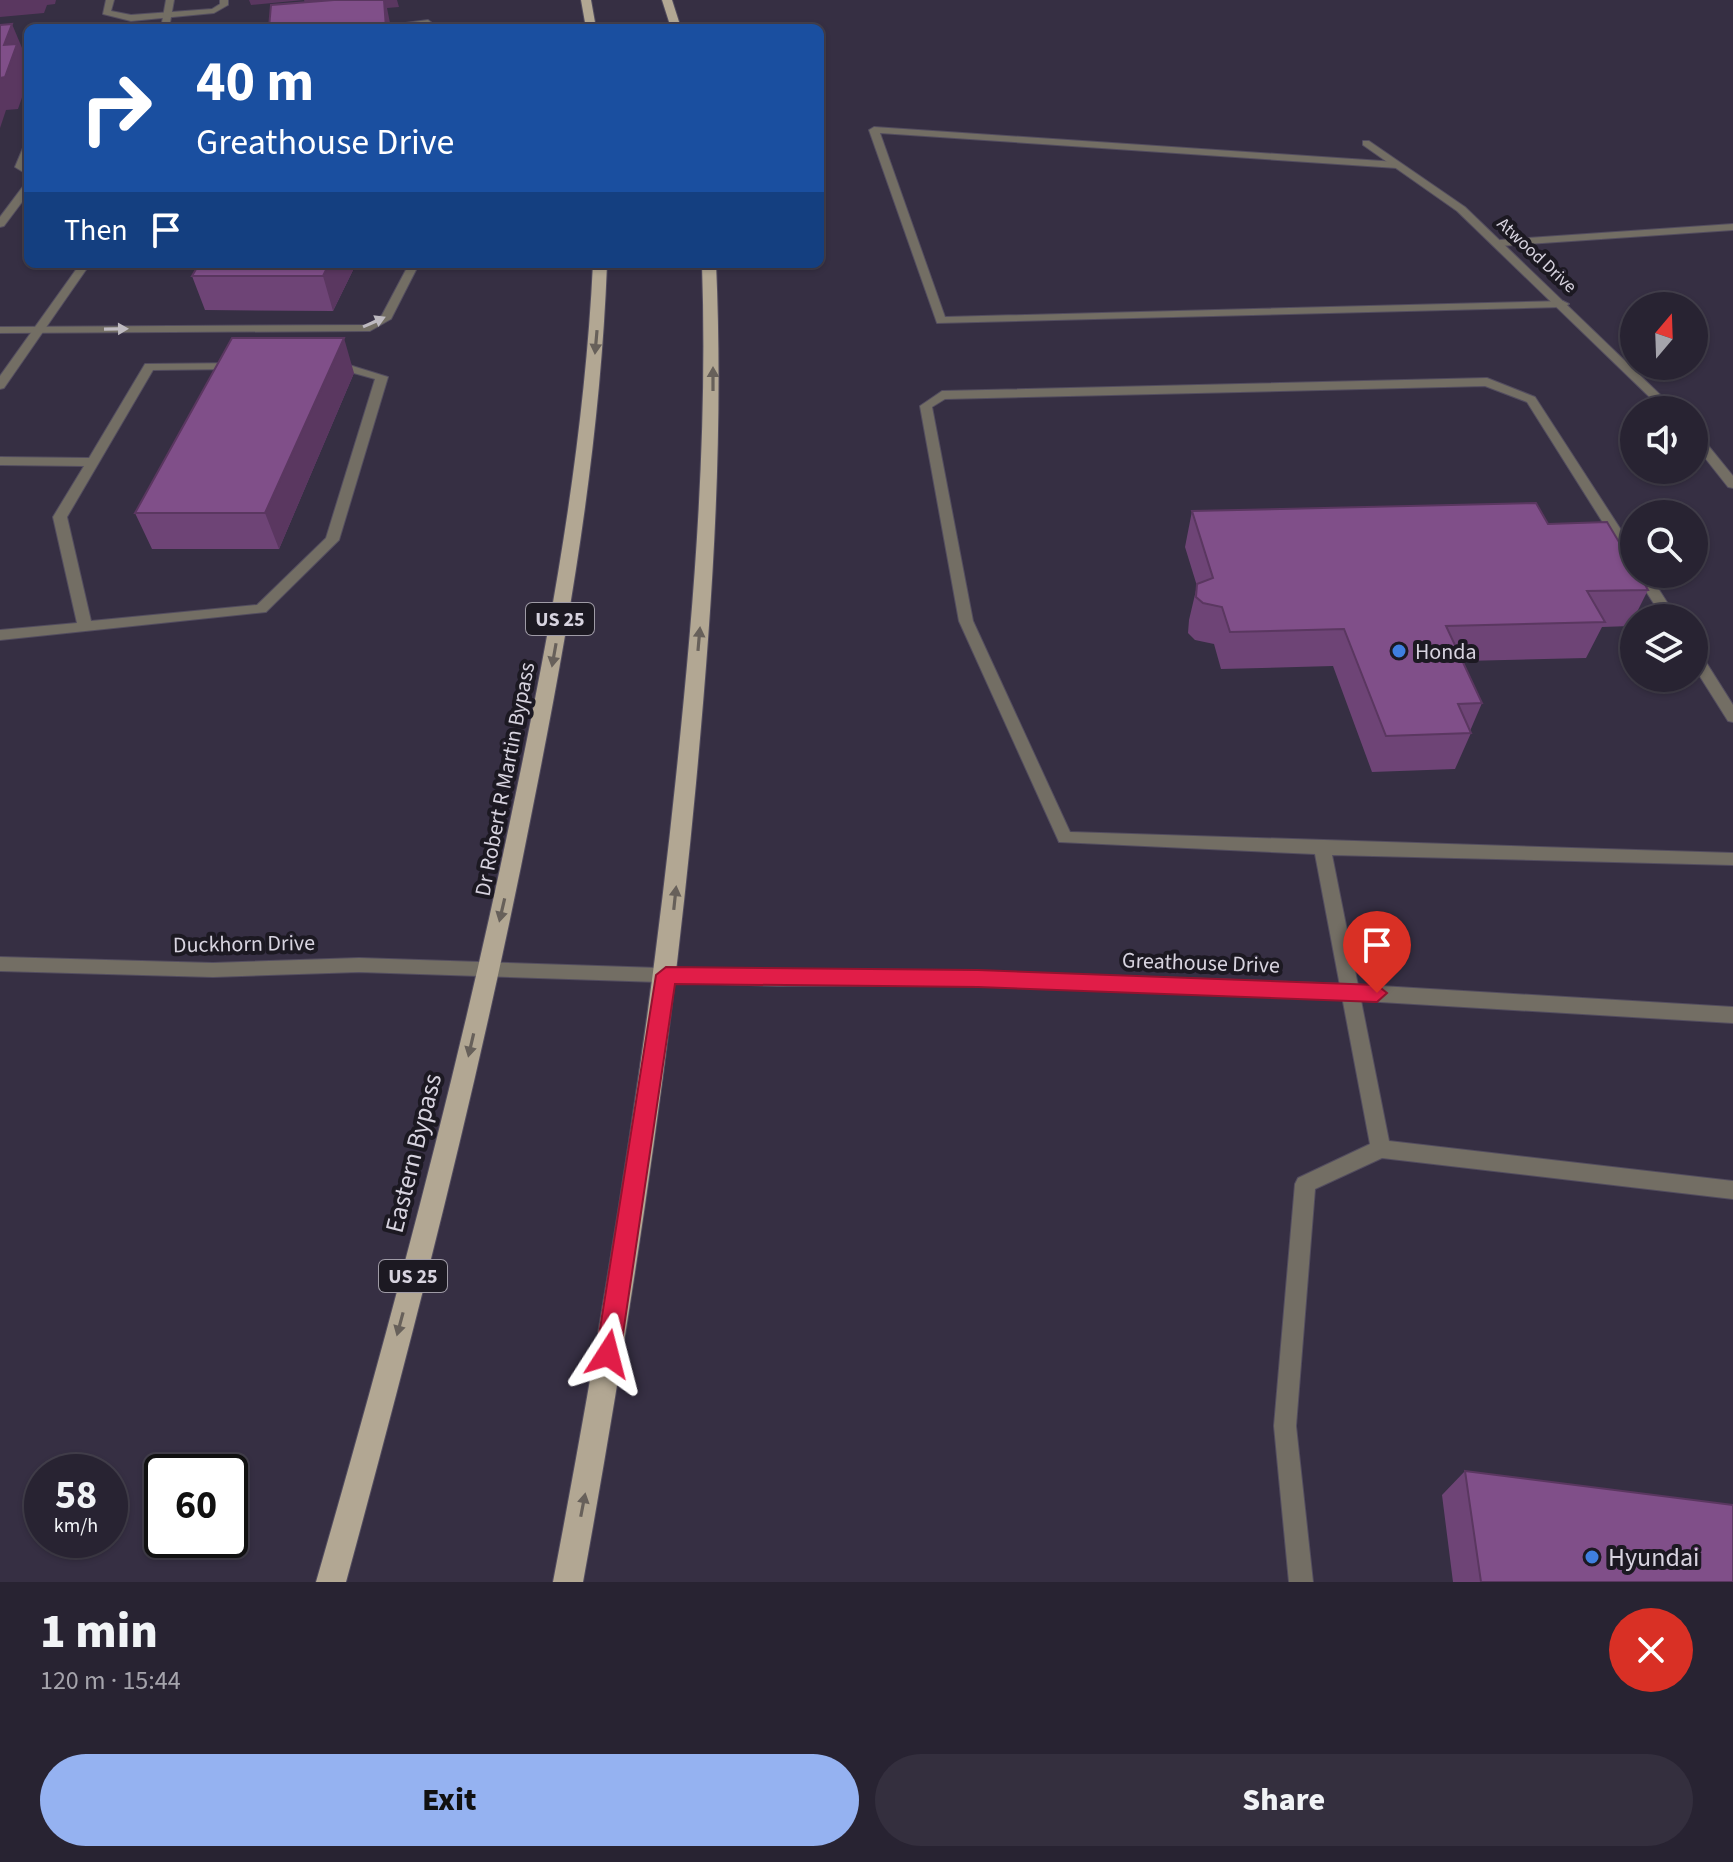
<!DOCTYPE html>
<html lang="en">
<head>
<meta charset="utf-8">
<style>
	body { margin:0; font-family:"Source Sans 3",sans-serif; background:#342f3e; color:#f1f3f6; height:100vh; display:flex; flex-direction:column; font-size:30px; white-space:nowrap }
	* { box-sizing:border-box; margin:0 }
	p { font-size:26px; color:#a5a4ac }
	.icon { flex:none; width:44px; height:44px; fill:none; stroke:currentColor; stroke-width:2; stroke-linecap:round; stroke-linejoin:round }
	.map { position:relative; height:1582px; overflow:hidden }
	.sheet { display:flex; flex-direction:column; background:#282332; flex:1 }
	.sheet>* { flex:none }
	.guide { position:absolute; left:24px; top:24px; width:800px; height:244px; border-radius:12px; box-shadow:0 2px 6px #0004,0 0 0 2px #44404d; background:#1a4fa0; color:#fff; overflow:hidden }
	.needle { width:52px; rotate:19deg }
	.buttons { position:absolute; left:1620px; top:292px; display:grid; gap:16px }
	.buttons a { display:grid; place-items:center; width:88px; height:88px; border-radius:50%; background:#282332; box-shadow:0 2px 6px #0004,0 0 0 2px #44404d; font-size:40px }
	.speed { position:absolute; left:24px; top:1454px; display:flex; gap:16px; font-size:40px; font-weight:700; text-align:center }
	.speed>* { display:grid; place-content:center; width:104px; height:104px; border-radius:50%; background:#282332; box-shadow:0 2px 6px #0004,0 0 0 2px #44404d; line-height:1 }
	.speed small { font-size:20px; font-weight:400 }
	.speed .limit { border:4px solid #111; border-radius:12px; background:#fff; color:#111 }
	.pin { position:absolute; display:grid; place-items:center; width:68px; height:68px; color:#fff; margin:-82px -34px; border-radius:50% 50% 50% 0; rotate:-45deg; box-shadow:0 0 8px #0007 }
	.pin .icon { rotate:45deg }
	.me { position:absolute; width:88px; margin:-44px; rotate:9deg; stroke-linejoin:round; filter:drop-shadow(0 0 6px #0008) }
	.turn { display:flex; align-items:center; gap:28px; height:168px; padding:0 40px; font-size:36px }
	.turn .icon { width:104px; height:104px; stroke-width:2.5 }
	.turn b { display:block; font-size:56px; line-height:68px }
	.then { display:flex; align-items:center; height:76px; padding:0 40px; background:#0003; gap:16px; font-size:30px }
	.round { display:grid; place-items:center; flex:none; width:84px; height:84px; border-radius:42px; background:#342f3e }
	.overview { display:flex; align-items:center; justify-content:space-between; height:136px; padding:0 40px }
	h1 { font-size:48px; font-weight:800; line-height:60px }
	.cta { display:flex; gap:16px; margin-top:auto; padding:16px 40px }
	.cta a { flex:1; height:92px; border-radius:48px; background:#95b2f1; color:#111; font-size:32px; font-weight:800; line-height:92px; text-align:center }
	.cta a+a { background:#342f3e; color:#f1f3f6 }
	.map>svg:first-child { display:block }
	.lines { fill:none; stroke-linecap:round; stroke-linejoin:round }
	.service-casing { stroke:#534d5f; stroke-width:2 }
	.minor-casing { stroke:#534d5f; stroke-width:2 }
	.primary-casing { stroke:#534d5f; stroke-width:2 }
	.service { fill:#736e64; fill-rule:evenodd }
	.minor { fill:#736e64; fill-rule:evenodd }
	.primary { fill:#b2a793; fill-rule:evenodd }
	.wall { fill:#6e4476 }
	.shaded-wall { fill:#5a3760 }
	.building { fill:#804f89; stroke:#5a3760; stroke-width:2 }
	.oneway { fill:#bebac0 }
	.oneway2 { fill:#67605a }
	.route { fill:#e11d48; stroke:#92132f; stroke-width:2 }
	.shop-dot { fill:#3f7fe0; stroke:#1c1922; stroke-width:3 }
	.labels { text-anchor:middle; stroke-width:8; stroke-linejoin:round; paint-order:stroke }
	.far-street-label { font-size:18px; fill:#d7d3df; stroke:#1c1922 }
	.shield { fill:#1c1922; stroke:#9f9ba6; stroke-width:2 }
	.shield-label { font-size:20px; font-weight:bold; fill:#d7d3df }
	.poi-label { font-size:22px; fill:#d7d3df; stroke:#1c1922; text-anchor:start }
	.street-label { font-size:22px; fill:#d7d3df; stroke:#1c1922 }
	.near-street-label { font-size:26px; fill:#d7d3df; stroke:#1c1922 }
	.near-poi-label { font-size:26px; fill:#d7d3df; stroke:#1c1922; text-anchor:start }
</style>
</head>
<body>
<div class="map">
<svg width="1733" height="1582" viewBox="0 0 1733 1582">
	<rect width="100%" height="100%" fill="#362f43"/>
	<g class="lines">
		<g class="service-casing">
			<path id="service" d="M106,0H114L111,11L131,15L212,9L220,4V0H228V5L214,13L131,21L103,14Z
				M428,20L432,23V28H424V26L368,28Z
				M874,127L1397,162L1402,165L1397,168L880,133L945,317L1563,301L1569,304L1563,307L937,323L869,130Z
				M28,145L25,166L28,168V175L15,167L23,148Z
				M28,184V194L4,226L0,227V217L24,185Z
				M1733,224V230L1500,246L1495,243L1500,240Z
				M409,264H419L391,319L370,331L0,333V327L368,325L382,315Z
				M333,360L388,377L339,540L266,612L0,640V630L77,623L53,517L84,466L0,465V457L89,458L145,364L242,363L244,365L238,369L153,370L67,517L91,621L257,605L326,538L375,379L329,366L327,364Z
				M1487,378L1535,397L1634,550V565L1629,564L1527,402L1485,386L945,399L932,407L973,621L1070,832L1733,853V865L1332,855L1389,1141L1733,1181V1199L1382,1158L1315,1189L1296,1426L1313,1582H1289L1274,1426L1295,1184L1298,1178L1370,1144L1315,854L1059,842L959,621L920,406L942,391Z
				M1635,574H1649L1677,618H1663Z
				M1694,650L1699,651L1733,705V722L1728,721L1694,667Z"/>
		</g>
		<g class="minor-casing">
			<path id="minor" d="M166,0H174L169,28H161Z
				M1363,141H1369L1465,207L1676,410H1663L1457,211L1363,145Z
				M80,264H90L4,388L0,389V376Z
				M1694,432L1698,433L1733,476V488L1728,487L1694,444Z
				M0,957L213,963L359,958L777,972L978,971L1347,984L1733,1007V1023L1347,1000L978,985L777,986L359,972L213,977L0,971Z"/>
		</g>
		<g class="primary-casing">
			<path id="primary" d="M581,0H591L596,28H586Z
				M662,0H672L681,28H671Z
				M593,264H607C600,448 569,626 533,806C482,1068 416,1325 346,1582H316C390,1326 459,1068 513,807C551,627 584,448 593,264Z
				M702,264H716C724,438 712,610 696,783C671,1051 631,1317 583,1582H553C604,1315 648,1047 676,777C694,606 708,436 702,264Z"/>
		</g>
		<use href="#service" class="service"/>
		<use href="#minor" class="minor"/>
		<use href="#primary" class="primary"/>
	</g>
	<path class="wall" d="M356,264L333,311L205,310L192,276Z
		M354,373L279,549H152L135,513Z
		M1192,511L1548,524L1648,590L1630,626L1602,627L1586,658L1463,661L1482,703L1470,731L1471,733L1455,769L1372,772L1333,666L1221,669L1214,644L1195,640L1188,633L1189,620L1197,586L1185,547Z
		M1465,1471L1733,1582H1453L1442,1495Z"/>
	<path class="shaded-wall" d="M0,0H56L55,4L47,5L44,13L0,17Z
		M249,0H397L399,7L387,8L391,28H386L306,7L304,0L251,5Z
		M12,24L25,55L23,58L28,70V80L18,109L6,110L0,128V78L4,45Z
		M329,264H356L333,311L323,276Z
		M344,338L354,373L279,549L265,513Z"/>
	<path class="building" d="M334,0H384L386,28H269L271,5Z
		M12,24L4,45L17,44L5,77L0,78V25Z
		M199,264H329L323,276H192Z
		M232,338H344L265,513H135Z
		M1536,503L1548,524L1607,522L1634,567V574H1639L1648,590L1587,591L1605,622L1446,626L1482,703L1458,704L1471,733L1386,736L1344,629L1230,632L1222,607L1203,603L1196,597L1197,584L1213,578L1192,511Z
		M1465,1471L1733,1505V1582H1481Z"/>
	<defs><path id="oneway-solid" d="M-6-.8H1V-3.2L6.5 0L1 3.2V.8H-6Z" transform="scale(2)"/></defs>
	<g class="oneway">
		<use href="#oneway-solid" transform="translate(374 322) rotate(-24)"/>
		<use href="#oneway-solid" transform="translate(116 329) rotate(-1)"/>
	</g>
	<g class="oneway2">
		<use href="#oneway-solid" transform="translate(596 342) rotate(95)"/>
		<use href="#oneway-solid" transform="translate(713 379) rotate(-90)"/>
		<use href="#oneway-solid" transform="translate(699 639) rotate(-85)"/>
		<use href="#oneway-solid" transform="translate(554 655) rotate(100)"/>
		<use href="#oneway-solid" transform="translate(675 898) rotate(-84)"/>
		<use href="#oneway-solid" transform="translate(502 910) rotate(103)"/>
		<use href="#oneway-solid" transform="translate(471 1045) rotate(103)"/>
		<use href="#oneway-solid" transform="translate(400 1324) rotate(105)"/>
		<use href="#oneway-solid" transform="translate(583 1505) rotate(-79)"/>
	</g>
	<path class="route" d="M666,967L978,970L1377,985L1387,993L1377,1002L978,987L675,984L620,1354L617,1363L608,1366L599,1363L596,1354L656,975Z"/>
	<g class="shop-dot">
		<circle cx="1399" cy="651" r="8"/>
		<circle cx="1592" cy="1557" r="8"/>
	</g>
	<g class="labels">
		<g class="far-street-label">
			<text transform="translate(1537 255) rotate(43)" y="6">Atwood Drive</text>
		</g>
		<g class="shield">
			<rect x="526" y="603" width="68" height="32" rx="6"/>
			<rect x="379" y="1260" width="68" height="32" rx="6"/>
		</g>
		<g class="shield-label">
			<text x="560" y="626">US 25</text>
			<text x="413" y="1283">US 25</text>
		</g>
		<g class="poi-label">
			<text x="1415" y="659">Honda</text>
		</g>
		<g class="street-label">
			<text transform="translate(504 779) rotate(-79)" y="8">Dr Robert R Martin Bypass</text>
			<text transform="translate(244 943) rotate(-1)" y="8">Duckhorn Drive</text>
			<text transform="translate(1201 962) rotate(2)" y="8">Greathouse Drive</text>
		</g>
		<g class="near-street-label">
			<text transform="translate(413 1153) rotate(-76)" y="9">Eastern Bypass</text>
		</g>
		<g class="near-poi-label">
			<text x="1608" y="1566">Hyundai</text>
		</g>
	</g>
</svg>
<div class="buttons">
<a><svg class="needle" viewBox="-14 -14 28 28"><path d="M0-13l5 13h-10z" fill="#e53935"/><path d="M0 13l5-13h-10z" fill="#a5a4ac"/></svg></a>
<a><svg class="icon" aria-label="sound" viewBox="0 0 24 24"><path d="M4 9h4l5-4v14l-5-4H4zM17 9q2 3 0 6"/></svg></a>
<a><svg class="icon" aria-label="search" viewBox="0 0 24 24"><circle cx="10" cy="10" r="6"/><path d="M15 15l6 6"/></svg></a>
<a><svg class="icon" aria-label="layers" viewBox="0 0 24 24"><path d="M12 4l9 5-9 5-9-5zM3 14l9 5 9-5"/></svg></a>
</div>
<div class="speed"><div>58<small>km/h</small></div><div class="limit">60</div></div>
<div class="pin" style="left:1377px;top:993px;background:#d93025"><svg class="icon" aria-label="arrive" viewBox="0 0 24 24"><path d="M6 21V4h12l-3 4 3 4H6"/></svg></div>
<svg class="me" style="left:608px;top:1354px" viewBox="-20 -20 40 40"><path d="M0-17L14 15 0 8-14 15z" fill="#e11d48" stroke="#fff" stroke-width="4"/></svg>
<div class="guide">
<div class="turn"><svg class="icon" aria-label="right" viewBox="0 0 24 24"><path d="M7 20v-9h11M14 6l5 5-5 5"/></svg><div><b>40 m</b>Greathouse Drive</div></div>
<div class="then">Then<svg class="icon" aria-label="arrive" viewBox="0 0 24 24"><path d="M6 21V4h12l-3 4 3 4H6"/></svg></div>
</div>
</div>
<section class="sheet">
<div class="overview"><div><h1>1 min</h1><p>120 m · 15:44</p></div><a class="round" style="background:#d93025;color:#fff"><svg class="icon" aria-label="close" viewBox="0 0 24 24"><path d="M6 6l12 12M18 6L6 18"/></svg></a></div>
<div class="cta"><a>Exit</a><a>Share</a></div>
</section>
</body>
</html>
